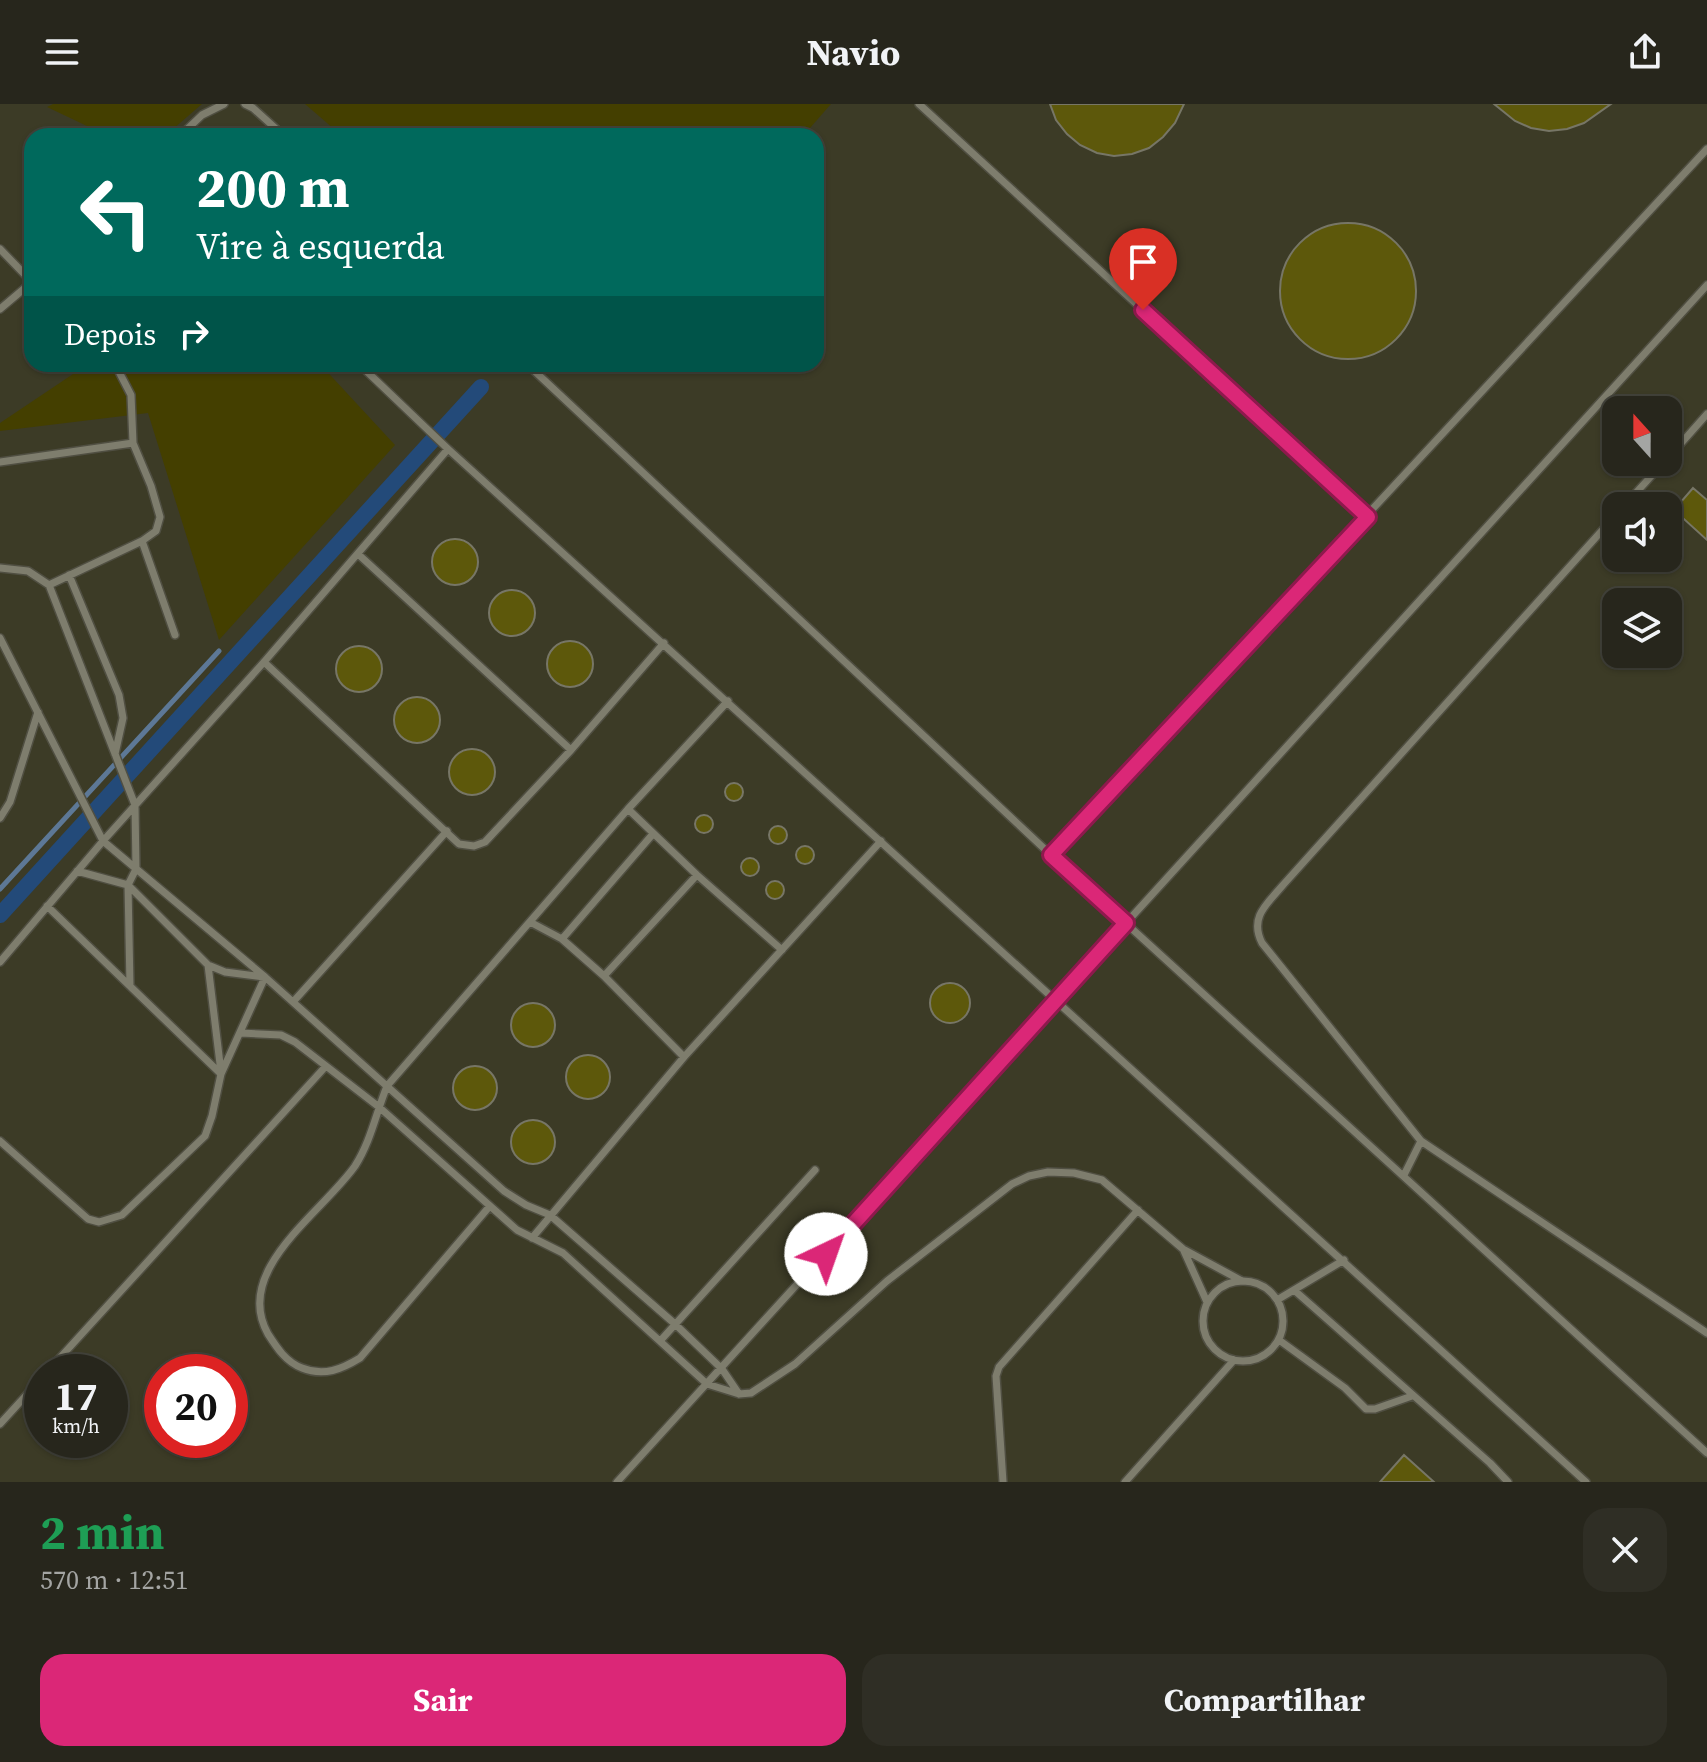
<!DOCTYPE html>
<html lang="pt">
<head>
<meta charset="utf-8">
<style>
	body { margin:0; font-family:"Source Serif 4",serif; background:#2f2e25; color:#f1f3f6; height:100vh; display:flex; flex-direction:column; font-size:30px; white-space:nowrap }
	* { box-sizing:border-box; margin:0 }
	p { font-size:26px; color:#a4a5a3 }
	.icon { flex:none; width:44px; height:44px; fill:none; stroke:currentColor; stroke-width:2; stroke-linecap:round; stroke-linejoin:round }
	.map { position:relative; height:1378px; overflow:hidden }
	.side { display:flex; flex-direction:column; background:#27261c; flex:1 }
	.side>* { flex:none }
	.guide { position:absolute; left:24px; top:24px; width:800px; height:244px; border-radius:24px; box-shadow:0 2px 6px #0004,0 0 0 2px #43433b; background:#00695c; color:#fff; overflow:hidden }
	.needle { width:52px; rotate:339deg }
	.tools { position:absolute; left:1602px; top:292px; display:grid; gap:16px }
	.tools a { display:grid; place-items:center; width:80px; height:80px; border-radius:16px; background:#27261c; box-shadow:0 2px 6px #0004,0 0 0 2px #43433b; font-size:40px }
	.speed { position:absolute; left:24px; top:1250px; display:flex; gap:16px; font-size:40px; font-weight:700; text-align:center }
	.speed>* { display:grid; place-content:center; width:104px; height:104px; border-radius:50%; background:#27261c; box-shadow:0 2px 6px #0004,0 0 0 2px #43433b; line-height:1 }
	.speed small { font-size:20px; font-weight:400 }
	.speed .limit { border:12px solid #d22; background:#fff; color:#111 }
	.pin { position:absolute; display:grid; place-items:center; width:68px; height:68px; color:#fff; margin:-82px -34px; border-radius:50% 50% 50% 0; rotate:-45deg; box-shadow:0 0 8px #0007 }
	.pin .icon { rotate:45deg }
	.me { position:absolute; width:88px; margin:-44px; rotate:42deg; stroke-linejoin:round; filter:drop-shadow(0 0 6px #0008) }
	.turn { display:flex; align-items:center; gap:28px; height:168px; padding:0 40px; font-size:36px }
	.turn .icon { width:104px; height:104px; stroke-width:2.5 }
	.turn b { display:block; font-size:56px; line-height:68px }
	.then { display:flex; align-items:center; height:76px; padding:0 40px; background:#0003; gap:16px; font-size:30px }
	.round { display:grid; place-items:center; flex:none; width:84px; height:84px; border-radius:24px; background:#2f2e25 }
	.headline { display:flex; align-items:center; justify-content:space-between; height:136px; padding:0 40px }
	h1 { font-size:48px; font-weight:700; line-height:60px; color:#1e9e55 }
	.cta { display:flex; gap:16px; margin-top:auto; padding:16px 40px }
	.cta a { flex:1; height:92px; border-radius:24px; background:#db2777; color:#fff; font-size:32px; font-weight:700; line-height:92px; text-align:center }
	.cta a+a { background:#2f2e25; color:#f1f3f6 }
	header { display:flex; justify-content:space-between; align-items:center; height:104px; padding:0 40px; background:#27261c; font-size:36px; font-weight:700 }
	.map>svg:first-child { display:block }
	.built { fill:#3c3b26; fill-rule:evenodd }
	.green { fill:#443f00 }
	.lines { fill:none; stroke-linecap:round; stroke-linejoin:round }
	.stream { stroke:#5d7896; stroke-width:5 }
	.canal { stroke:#234a79; stroke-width:16 }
	.building { fill:#5d580b; stroke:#777666; stroke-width:2 }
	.service-casing { stroke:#504f42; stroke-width:10 }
	.service { stroke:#7e7d6d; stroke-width:7 }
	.route-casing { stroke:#8e194d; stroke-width:20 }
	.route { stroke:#db2777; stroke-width:14 }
</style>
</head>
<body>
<header><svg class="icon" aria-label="menu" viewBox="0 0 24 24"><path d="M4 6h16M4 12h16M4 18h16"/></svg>Navio<svg class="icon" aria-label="share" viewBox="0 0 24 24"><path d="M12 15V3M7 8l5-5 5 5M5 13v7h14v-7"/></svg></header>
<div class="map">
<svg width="1707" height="1378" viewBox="0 0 1707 1378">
	<rect width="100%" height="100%" fill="#343325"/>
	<path class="built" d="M0,0H1707V1378H0ZM32,32H816V260H32ZM1616,306H1668V358H1616ZM1616,402H1668V454H1616ZM1616,498H1668V550H1616ZM42,1268H110V1336H42ZM162,1268H230V1336H162Z"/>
	<path class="green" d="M53,0H202L165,32H108L47,3Z
		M305,0H831L803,32H342Z
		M88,260H320L395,341L219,536L148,309L0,327V319Z"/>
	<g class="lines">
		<path class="stream" d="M0,785L219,547"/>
		<path class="canal" d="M0,811L481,283"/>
	</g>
	<path class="building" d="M1050,0H1184L1175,19L1163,33L1149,44L1132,50L1114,52L1097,49L1080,41L1067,30L1056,16Z
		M1494,0H1611L1584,19L1567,25L1549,27L1531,24L1515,17Z
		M1280 187a68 68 0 1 1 136 0a68 68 0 1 1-136 0Z
		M1693,384L1707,396V436L1674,406Z
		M432 458a23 23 0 1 1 46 0a23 23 0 1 1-46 0Z
		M489 509a23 23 0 1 1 46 0a23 23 0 1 1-46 0Z
		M547 560a23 23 0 1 1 46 0a23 23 0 1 1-46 0Z
		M336 565a23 23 0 1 1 46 0a23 23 0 1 1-46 0Z
		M394 616a23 23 0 1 1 46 0a23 23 0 1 1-46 0Z
		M449 668a23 23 0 1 1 46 0a23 23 0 1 1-46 0Z
		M725 688a9 9 0 1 1 18 0a9 9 0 1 1-18 0Z
		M695 720a9 9 0 1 1 18 0a9 9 0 1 1-18 0Z
		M769 731a9 9 0 1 1 18 0a9 9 0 1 1-18 0Z
		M796 751a9 9 0 1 1 18 0a9 9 0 1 1-18 0Z
		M741 763a9 9 0 1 1 18 0a9 9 0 1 1-18 0Z
		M766 786a9 9 0 1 1 18 0a9 9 0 1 1-18 0Z
		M930 899a20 20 0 1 1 40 0a20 20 0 1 1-40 0Z
		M511 921a22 22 0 1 1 44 0a22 22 0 1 1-44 0Z
		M566 973a22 22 0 1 1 44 0a22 22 0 1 1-44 0Z
		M453 984a22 22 0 1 1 44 0a22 22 0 1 1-44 0Z
		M511 1038a22 22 0 1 1 44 0a22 22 0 1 1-44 0Z
		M1404,1351L1434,1378H1380Z"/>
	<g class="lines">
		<g class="service-casing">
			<path id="service" d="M245,0L253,4L284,32
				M919,0L1368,413
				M180,32L202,11L224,0
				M0,145L32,178
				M0,205L32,178
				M115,260L131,291L133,339
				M359,260L448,345
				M527,260L1051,751L1707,1349
				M1668,354L1707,310
				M0,358L133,339L151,382L160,413L156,427L142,437L49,481
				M1624,402L1664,358
				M1616,411L1283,781C1267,800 1249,813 1262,839L1421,1037L1707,1229
				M142,437L175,531
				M358,450L571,646
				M0,464L28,467L49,481L135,701L136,765L128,781L130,882
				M69,471L119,591L123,614L115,650
				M0,534L103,737L265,873L504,1087L526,1101L550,1111L675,1220L722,1265L739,1290
				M264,558L459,740L474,742L485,738L571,646L664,539
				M628,705L697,771L782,846
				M0,714L10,698L38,608
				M1051,751L1707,45
				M77,767L128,781L208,861L221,968
				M47,802L221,970
				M530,818L562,835L604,872L684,953
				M562,835L652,731
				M0,858L103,737L264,558L448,345L1586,1378
				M208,861L225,868L264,873
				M604,872L697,771
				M293,898L447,727
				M241,929L281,931L295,938L379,1003L517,1126L563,1149L707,1280L739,1290L751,1289L795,1260L887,1177L1012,1080L1029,1072L1048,1068L1074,1069L1102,1076L1183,1145L1242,1177
				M0,1037L88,1115L99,1118L122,1111L205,1032L212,1012L221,970L265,873
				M1404,1071L1421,1037
				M489,1103L360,1254C342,1265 324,1273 302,1264C286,1258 277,1244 268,1230C232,1166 322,1109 355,1062C371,1037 376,1009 387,982L628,705L728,597
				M532,1134L684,953L881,737
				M1184,1147L1207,1198
				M1203 1217a40 40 0 1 1 80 0a40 40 0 1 1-80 0Z
				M1294,1186L1490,1359L1508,1378
				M1277,1196L1344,1156
				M661,1236L815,1066
				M1279,1236L1345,1284L1366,1305H1375L1412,1292
				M47,1268L326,962
				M0,1320L42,1274
				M617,1378L1707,181
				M1003,1378L996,1272L999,1263L1138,1106
				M1125,1378L1234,1256"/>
		</g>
		<use href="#service" class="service"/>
	</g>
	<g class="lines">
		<g class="route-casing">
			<path id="route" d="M826,1150L1126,819L1051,751L1368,413L1143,206"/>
		</g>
		<use href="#route" class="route"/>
	</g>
</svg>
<div class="tools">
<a><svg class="needle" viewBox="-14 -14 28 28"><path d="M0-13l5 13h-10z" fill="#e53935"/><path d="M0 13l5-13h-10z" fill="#a4a5a3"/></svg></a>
<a><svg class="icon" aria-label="sound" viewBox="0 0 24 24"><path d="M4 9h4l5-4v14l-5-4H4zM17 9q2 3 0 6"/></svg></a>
<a><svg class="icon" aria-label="layers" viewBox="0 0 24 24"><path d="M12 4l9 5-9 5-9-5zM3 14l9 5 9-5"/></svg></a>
</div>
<div class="speed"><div>17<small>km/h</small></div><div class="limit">20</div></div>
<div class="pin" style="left:1143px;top:206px;background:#d93025"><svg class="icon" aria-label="arrive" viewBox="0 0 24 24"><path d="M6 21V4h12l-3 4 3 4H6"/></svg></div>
<svg class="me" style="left:826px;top:1150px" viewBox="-20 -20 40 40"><circle r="19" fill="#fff"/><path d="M0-13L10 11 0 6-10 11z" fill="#db2777"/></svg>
<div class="guide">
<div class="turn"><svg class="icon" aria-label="left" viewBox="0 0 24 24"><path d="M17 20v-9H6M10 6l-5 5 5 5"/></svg><div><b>200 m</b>Vire à esquerda</div></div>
<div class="then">Depois<svg class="icon" aria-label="right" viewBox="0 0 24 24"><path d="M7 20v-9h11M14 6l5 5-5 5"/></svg></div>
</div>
</div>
<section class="side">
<div class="headline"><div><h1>2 min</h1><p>570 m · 12:51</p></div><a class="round"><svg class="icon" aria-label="close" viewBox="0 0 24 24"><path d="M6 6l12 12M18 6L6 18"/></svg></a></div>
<div class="cta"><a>Sair</a><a>Compartilhar</a></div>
</section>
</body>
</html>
